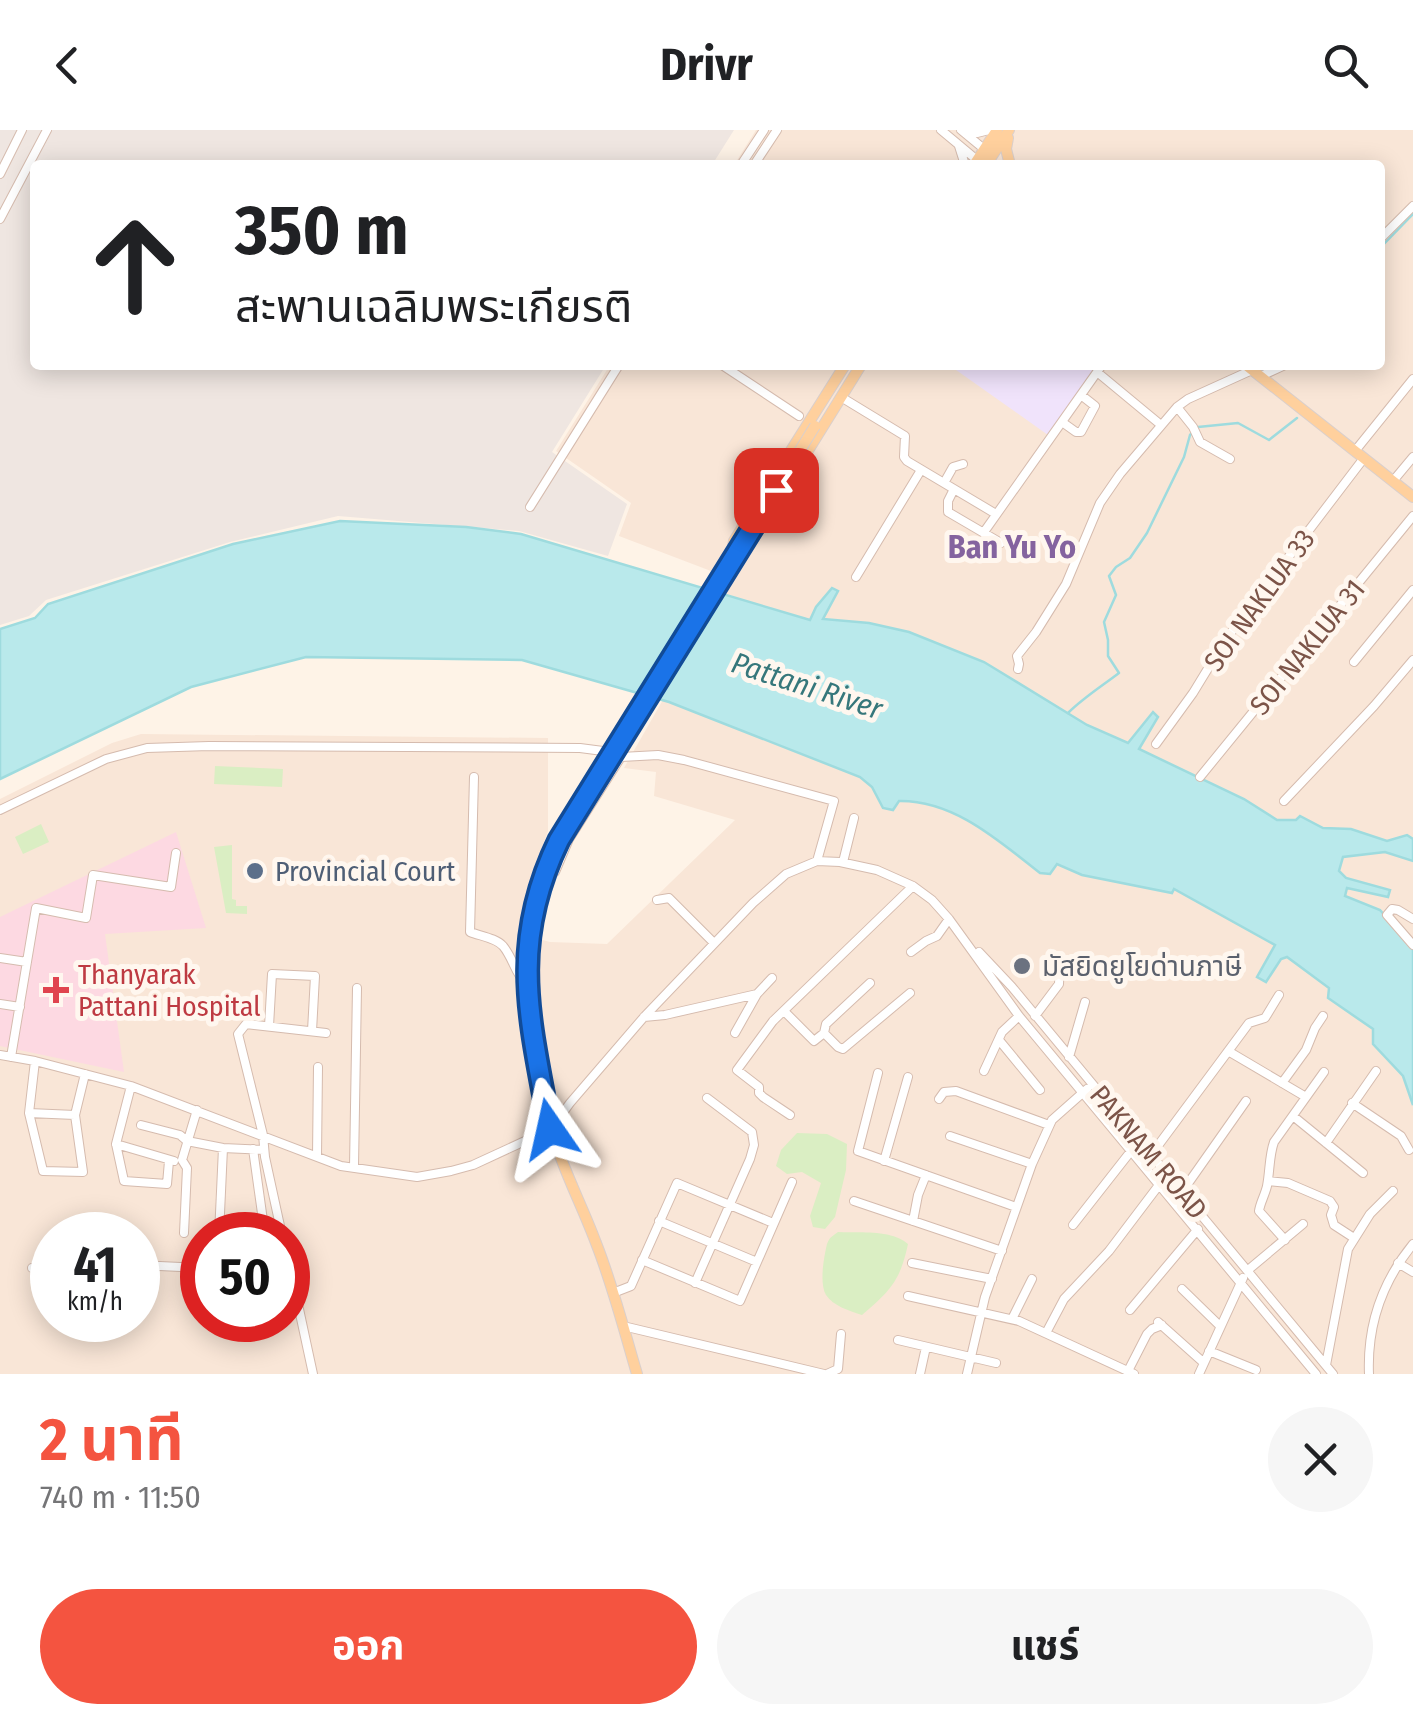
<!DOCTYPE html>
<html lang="th">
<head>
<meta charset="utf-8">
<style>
	body { margin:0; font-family:"Fira Sans Condensed","Noto Sans Thai",sans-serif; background:#f6f6f6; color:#202124; height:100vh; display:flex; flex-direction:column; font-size:38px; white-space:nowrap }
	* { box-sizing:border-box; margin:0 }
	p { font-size:32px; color:#757577 }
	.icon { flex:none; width:55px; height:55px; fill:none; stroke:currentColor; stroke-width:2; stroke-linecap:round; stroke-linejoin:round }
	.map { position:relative; height:1244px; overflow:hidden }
	.side { display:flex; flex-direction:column; background:#fff; flex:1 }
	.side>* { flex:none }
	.top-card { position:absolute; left:30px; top:30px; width:1355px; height:210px; border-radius:10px; box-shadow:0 5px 25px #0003; background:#fff; color:#202124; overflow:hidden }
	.speed { position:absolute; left:30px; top:1082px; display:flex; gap:20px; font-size:50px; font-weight:700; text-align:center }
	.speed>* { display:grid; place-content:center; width:130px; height:130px; border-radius:50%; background:#fff; box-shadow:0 5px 25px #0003; line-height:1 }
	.speed small { font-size:25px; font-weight:400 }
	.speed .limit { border:15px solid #d22; background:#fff; color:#111 }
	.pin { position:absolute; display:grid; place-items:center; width:85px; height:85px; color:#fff; margin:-42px; border-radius:20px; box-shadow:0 5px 15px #0006 }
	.me { position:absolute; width:110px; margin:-55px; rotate:349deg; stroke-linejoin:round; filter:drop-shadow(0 0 8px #0008) }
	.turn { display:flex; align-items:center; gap:35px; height:210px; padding:0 40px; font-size:45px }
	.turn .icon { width:130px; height:130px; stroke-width:2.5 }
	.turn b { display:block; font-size:70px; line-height:85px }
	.round { display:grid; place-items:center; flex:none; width:105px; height:105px; border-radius:52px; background:#f6f6f6 }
	.headline { display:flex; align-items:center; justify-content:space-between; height:170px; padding:0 40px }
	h1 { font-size:60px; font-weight:700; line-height:75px; color:#f45440 }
	.cta { display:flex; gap:20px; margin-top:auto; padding:20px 40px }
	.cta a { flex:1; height:115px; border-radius:60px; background:#f45440; color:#fff; font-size:40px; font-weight:700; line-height:115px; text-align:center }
	.cta a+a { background:#f6f6f6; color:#202124 }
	header { display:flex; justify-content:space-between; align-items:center; height:130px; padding:0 40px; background:#fff; font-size:45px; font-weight:700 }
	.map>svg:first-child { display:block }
	.residential { fill:#f9e6d7; fill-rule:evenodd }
	.industrial { fill:#efe6e1 }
	.education { fill:#f0e3fb }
	.medical { fill:#fdd9e2 }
	.green { fill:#daeec3 }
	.water { fill:#b9e9eb; stroke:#9edbde; stroke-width:2.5 }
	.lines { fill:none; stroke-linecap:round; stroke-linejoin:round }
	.stream { stroke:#9edbde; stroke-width:2.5 }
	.minor-casing { stroke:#d5bbae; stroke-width:10 }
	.major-casing { stroke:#dacfcc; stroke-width:12 }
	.minor { stroke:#fff; stroke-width:8 }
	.major { stroke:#ffd09d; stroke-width:10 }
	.major-bridge-casing { stroke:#dacfcc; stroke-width:12; stroke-linecap:butt }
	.major-bridge { stroke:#ffd09d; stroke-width:10 }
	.route-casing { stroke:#114b97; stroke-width:25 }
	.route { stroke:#1a73e8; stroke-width:18 }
	.service-dot { fill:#5c6f8a; stroke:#fff7ef; stroke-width:4 }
	.worship-dot { fill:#6b7280; stroke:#fff7ef; stroke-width:4 }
	.health-dot { fill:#e0444e; stroke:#fff7ef; stroke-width:4 }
	.labels { text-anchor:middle; stroke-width:10; stroke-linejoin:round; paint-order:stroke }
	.street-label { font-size:28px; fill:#7c5448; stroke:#fff7ef }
	.service-label { font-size:28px; fill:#4e5e75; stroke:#fff7ef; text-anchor:start }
	.worship-label { font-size:28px; fill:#5b616d; stroke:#fff7ef; text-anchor:start }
	.health-label { font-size:28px; fill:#be3a42; stroke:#fff7ef; text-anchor:start }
	.water-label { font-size:30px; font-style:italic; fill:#36777b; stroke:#fff7ef }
	.quarter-label { font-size:32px; font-weight:bold; fill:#84639f; stroke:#fff7ef }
</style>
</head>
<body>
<header><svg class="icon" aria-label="back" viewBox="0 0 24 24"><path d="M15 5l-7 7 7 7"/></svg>Drivr<svg class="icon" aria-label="search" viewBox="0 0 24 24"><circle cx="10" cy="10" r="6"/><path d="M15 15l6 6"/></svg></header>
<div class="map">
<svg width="1413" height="1244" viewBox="0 0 1413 1244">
	<rect width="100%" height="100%" fill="#fef3e7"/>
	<path class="residential" d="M756,0H1413V1244H0V669L112,613L141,604L548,608V701L533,743L521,804L550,812L607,814L735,690L654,666L656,642L624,638L732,449L619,406L631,373L556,321L610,235H1380V35H734ZM52,1105H138V1190H52ZM202,1105H288V1190H202Z"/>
	<path class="industrial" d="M0,0H734L712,35H35V235H606L552,322L627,374L608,426L519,401L338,386L230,412L46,470L29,486L0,495Z"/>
	<path class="education" d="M949,235H1098L1048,305Z"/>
	<path class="medical" d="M176,702L206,798L105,804L124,942L0,916V787Z"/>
	<path class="green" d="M215,636L283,639L282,657L214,654Z
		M41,694L49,712L23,724L15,707Z
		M232,715V769L236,770V776H247V784L226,783L214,717Z
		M797,1003L827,1004L847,1014L846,1040L835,1087L825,1099L813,1097L810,1086L821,1053L802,1042L787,1044L776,1036L781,1020Z
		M838,1102C859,1103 891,1099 908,1114C900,1151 891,1160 862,1185C850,1181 833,1176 826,1165C819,1153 824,1127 827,1114C830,1106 832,1107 838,1102Z"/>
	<path class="water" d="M340,391L466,397L521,404L810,490L816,477L832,458L838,461L823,489L869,493L909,502L984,532L1087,595L1128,613L1153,582L1158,587L1139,619L1244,669L1277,690H1296L1300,686L1323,698L1351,699L1387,711L1407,705L1413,709V731L1385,722L1343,727L1339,741L1346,748L1390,760L1388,767L1347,758L1345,766L1380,780L1413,818V975L1403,946L1373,914V899L1328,868L1329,858L1287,827L1281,829L1266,852L1257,847L1275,815L1174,759L1172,763L1082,745L1057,734L1050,744L1040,743C999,711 954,670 899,671L893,680L883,678L872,657L860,647L669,572L522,530L306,527L191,557L0,649V499L35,488L48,474L233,414Z"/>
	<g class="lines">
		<path class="stream" d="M1380,118L1413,84
			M1068,583C1083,568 1102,556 1119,543L1108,526V510L1104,492L1116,465L1109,446L1116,437L1130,428L1147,403L1184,327L1190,305L1198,297L1238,293L1269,310L1297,288"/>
		<g class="minor-casing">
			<path id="minor" d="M941,0L977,30
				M961,0L984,19
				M967,2L977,3L989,0
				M959,16L965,35
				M741,35L764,0
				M754,35L777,0
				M0,44L22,0
				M0,89L47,0
				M1380,109L1413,76
				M722,235L799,286
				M1097,242L1161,295
				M1261,246L1285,235
				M841,267L905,306L904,327L907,331L996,384
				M1177,277L1193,297L1200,312L1230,329
				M1062,292L1076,302H1081L1095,276L1081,265
				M1355,321L1413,249
				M1393,351L1413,327
				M944,353L953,337L963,334
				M954,359L948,371V382L1001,413
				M530,377L619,235
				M984,402L1102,235
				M856,447L921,340
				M1354,532L1413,460
				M1018,539L1019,534L1017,526L1036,502L1066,454L1100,373L1120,344L1177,277L1188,269L1252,240
				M1156,614L1193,563L1226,509L1364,328
				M474,647L470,802C480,806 496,808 503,816C513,828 515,843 526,854
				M1200,647L1413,386
				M1284,671L1374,576L1413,530
				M0,680L106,629L147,618L209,616L580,618L603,621L621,627L658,625L684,630L834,671L817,731
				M843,732L854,688
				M555,742L569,709L621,627
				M657,770L669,768L714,813
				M1413,789L1398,780L1392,779L1387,785L1413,815
				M911,822L926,811L937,806L949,789
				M979,822L1012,857L1333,1244
				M0,828L27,832
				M0,874L20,877
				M784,881L814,911L824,903L838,917L843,919L910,863
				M1035,886L1059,854L1060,829
				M644,887L665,885L757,864L772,848
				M269,896L272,844L315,846L312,901
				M735,903L757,864
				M824,903L826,894L870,853
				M999,910L1040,960
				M1228,921L1306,967
				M0,925L35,931L131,956L341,1036L417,1047L451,1041L473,1035L551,999L570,973L644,887L753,773L786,744L817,731L840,732L877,740L913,756L932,770L949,789L1019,886L1316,1244
				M11,927L36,778L86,788L93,745L171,757L176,723
				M1069,927L1085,872
				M35,931L29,983L43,1041L83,1042L75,985L85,944
				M984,941L1002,902L1019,886
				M878,943L858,1021L1016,1077
				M1282,953L1306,920L1315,898L1323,886
				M131,956L116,1014L124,1051L167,1054L169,1031
				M939,969L944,962L956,961L1049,995
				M1352,973L1401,1006L1409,1020
				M29,983L75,985
				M790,985L763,967L759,963V957L737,940L773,891L913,756
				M1293,986L1363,1043
				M141,995L180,1005L187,1011L223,1018L264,1020
				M950,1006L1032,1034
				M1326,1013L1376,941
				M116,1014L174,1031
				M253,1019L265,1105
				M317,1026L318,937
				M884,1031L908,947
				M1142,1034L1151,1025L1249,893L1265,888L1279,865
				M354,1037L357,858
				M1268,1051L1288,1053L1330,1071L1334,1077L1331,1085L1334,1095L1354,1108
				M1182,1062L1246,971
				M854,1071L1002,1121
				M659,1091L757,1132
				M913,1091L918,1065L926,1045
				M1073,1095L1131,1021
				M184,1103L187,1038L182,1030L197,980
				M219,1105L223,1018
				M282,1105L265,1027L263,1005L238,904L246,894L326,903
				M1285,1110L1259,1081C1260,1073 1265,1065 1267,1056C1270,1041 1269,1026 1274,1012L1324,942
				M288,1128L313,1244
				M642,1130L740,1171L792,1052
				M912,1133L992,1149
				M1398,1133L1413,1142
				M138,1135L202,1138
				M32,1138H52
				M1248,1140L1303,1094
				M695,1153L750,1029L754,1015L752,1002L707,968
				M1182,1159L1220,1196
				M613,1163L631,1156L677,1053L773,1093
				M908,1166L1019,1191L1134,1244
				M1130,1180L1198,1099
				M1012,1189L1032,1149
				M1158,1192L1204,1233
				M623,1196L824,1244
				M1046,1203L1064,1169L1109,1121L1159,1055
				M898,1210L996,1233
				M1209,1221L1256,1240
				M1326,1235L1348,1119L1370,1084L1393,1061
				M1128,1241L1147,1204L1152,1199L1162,1195
				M827,1244L838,1239L841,1204
				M920,1244L926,1217
				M967,1244L985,1167L1032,1034L1052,990L1087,959
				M1199,1244L1243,1148
				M1369,1244C1367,1195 1382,1152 1413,1114"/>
		</g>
		<g class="major-casing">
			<path id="major" d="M1008,8L1006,19L1010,35
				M974,35L997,0
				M986,35L1009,0
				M845,235L734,411L733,416L741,422L750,414L861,235
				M1246,235L1413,367
				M579,677C522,771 518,833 539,940C543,959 545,980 551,999C562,1038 582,1075 596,1113C613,1156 624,1200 637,1244"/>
		</g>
		<use href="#minor" class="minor"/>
		<use href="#major" class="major"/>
		<g class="major-bridge-casing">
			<path id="major-bridge" d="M579,677L815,296"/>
		</g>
		<use href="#major-bridge" class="major-bridge"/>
	</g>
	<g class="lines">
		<g class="route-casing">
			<path id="route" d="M550,999C530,890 508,815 559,710L776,360"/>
		</g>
		<use href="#route" class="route"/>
	</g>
	<circle class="service-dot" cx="255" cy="741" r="10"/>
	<circle class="worship-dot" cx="1022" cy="836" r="10"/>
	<path class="health-dot" d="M51 845h10v10h10v10h-10v10h-10v-10h-10v-10h10z"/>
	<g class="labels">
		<g class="street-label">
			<text transform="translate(1259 470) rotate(-54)" y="10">SOI NAKLUA 33</text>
			<text transform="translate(1307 517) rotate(-51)" y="10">SOI NAKLUA 31</text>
			<text transform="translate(1149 1022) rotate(50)" y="10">PAKNAM ROAD</text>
		</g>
		<g class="service-label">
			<text x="275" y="751">Provincial Court</text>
		</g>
		<g class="worship-label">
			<text x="1042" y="846">มัสยิดยูโยด่านภาษี</text>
		</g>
		<g class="health-label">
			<text x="78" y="854">Thanyarak<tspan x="78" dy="32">Pattani Hospital</tspan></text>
		</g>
		<g class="water-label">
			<text transform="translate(807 556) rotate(18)" y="10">Pattani River</text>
		</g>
		<g class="quarter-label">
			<text x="1012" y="428">Ban Yu Yo</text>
		</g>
	</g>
</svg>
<div class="speed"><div>41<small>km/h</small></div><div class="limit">50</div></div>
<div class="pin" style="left:776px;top:360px;background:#d93025"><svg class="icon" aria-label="arrive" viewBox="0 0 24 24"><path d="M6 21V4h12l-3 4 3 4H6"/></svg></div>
<svg class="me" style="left:550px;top:999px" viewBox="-20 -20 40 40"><path d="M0-17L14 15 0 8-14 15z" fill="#1a73e8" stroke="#fff" stroke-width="4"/></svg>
<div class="top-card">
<div class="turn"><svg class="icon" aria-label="ahead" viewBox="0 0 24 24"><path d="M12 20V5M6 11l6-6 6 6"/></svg><div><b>350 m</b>สะพานเฉลิมพระเกียรติ</div></div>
</div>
</div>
<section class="side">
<div class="headline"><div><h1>2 นาที</h1><p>740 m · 11:50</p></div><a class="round"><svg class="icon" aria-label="close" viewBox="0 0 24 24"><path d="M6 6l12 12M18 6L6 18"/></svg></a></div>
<div class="cta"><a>ออก</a><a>แชร์</a></div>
</section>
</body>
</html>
